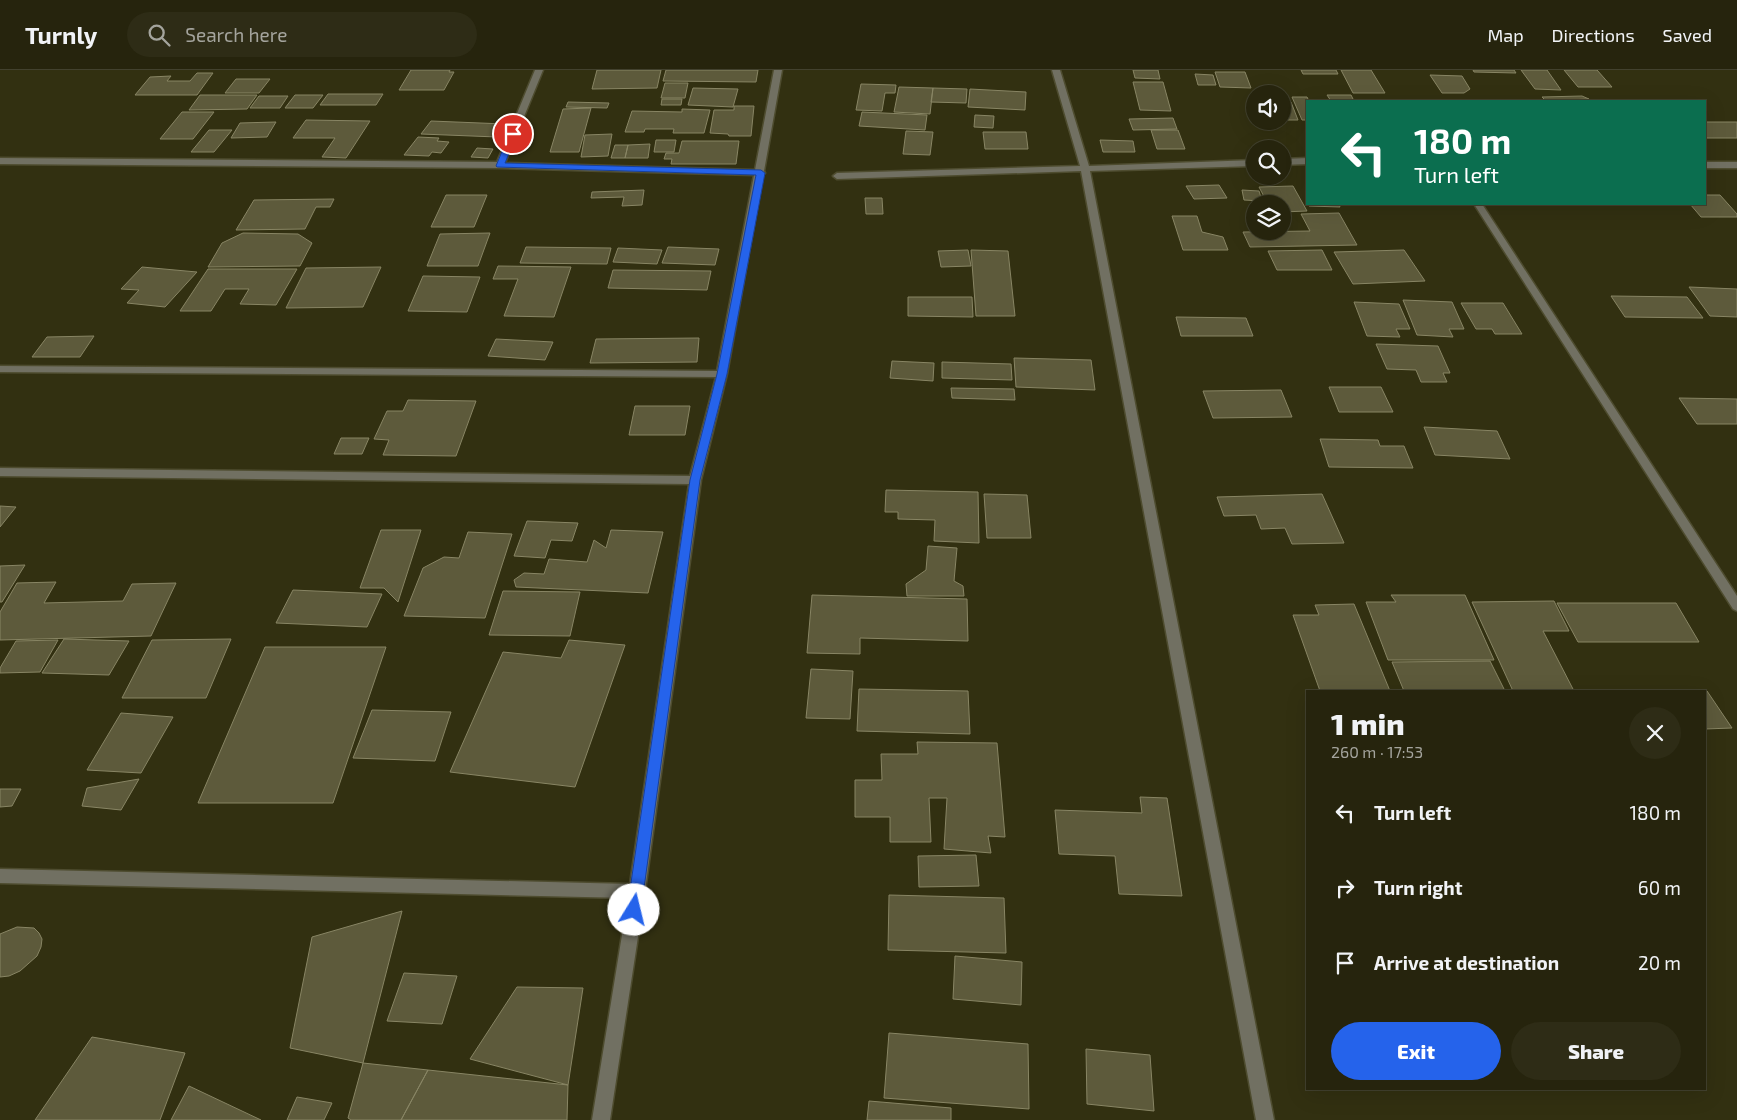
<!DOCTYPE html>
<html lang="en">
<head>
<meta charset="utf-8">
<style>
	body { margin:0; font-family:"Exo 2",sans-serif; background:#2e2c16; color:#f1f3f6; height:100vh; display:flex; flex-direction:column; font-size:19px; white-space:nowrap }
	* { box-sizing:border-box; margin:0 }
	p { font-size:16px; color:#a4a49d }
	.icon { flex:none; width:28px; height:28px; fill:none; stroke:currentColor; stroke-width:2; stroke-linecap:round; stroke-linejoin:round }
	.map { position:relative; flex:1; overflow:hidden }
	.panel { position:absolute; left:1306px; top:620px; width:400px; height:400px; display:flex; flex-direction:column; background:#26240d; border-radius:0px; box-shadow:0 5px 20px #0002,0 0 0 1px #42412e }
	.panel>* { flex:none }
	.guide { position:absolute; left:1306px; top:30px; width:400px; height:105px; border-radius:0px; box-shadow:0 5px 20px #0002,0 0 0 1px #42412e; background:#0b6e4f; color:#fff; overflow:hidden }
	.fabs { position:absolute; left:1246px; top:15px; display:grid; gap:10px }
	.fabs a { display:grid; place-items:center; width:45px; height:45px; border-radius:50%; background:#26240d; box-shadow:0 5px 20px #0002,0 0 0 1px #42412e; font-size:25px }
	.pin { position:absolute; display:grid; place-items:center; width:42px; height:42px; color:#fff; margin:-21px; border:2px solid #fff; border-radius:50%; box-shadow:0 1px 5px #0007 }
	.me { position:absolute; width:55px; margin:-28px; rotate:9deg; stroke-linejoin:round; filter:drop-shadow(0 0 4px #0008) }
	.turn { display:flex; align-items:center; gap:18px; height:105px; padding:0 25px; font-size:22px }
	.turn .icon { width:65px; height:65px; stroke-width:2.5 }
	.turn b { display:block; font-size:35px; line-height:42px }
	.round { display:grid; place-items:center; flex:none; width:52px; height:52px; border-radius:26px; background:#2e2c16 }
	.head { display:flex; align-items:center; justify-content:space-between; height:85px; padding:0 25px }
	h1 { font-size:30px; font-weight:800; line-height:38px }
	.primary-button { display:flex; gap:10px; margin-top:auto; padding:10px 25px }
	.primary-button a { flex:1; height:58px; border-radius:30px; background:#2563eb; color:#fff; font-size:20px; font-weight:800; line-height:58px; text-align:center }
	.primary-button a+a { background:#2e2c16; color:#f1f3f6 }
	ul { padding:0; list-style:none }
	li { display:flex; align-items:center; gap:15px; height:75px; padding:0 25px }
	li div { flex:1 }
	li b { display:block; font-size:19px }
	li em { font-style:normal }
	header { display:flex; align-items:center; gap:30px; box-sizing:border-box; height:70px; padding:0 25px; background:#26240d; border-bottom:1px solid #42412e }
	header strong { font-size:24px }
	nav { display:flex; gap:28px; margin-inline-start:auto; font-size:18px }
	.search { width:350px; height:45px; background:#2e2c16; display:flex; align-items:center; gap:12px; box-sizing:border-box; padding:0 18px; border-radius:28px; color:#a4a49d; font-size:19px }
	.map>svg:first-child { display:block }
	.building { fill:#5d5a3b; stroke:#888564 }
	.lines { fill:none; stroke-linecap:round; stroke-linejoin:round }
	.minor-casing { stroke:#4e4c2f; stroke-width:3 }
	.minor { fill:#717062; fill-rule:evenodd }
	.route { fill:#2563eb; stroke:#184099 }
</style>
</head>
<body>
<header>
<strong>Turnly</strong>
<div class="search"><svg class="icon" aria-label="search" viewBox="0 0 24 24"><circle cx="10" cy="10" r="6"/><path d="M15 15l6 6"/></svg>Search here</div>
<nav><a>Map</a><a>Directions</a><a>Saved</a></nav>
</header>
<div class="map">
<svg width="1737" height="1050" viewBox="0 0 1737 1050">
	<rect width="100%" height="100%" fill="#323011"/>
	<path class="building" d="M411,0H450L449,2H454L444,20H399Z
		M597,0H661L657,18L592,19Z
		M666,0H758L756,12L663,11Z
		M1133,0H1158L1160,9L1135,8Z
		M1301,0H1336L1338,4H1303Z
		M1341,0H1371L1385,23H1353Z
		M1473,0H1514L1516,3L1474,2Z
		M1521,0H1547L1561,20L1535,19Z
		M1564,0H1597L1612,17H1578Z
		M1215,2H1245L1251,18L1220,17Z
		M197,3H213L197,25H135L150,7L171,6L167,11H190Z
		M1195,4L1213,5L1216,15H1198Z
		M1430,5L1462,6L1470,19L1464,23H1442Z
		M236,9H270L259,23H225Z
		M1133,12H1163L1171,41L1140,40Z
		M665,13H688L685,28H661Z
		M861,14L896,15L895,23H885L882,41L856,40Z
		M899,17L933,18L930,44L894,42Z
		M693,18L738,19L733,37L688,35Z
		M933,18L967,19L966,33L931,32Z
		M970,19L1026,22L1025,40L968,37Z
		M328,24H383L376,35H320Z
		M200,25H257L247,39L189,40Z
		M295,25H323L313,38H285Z
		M1327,25H1351L1354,31H1331Z
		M259,26H288L280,38H250Z
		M1582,26L1589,29L1546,31L1542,27Z
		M1292,27H1307L1309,31L1308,50H1302Z
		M662,29H682L681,35H661Z
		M568,32L609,33L607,38L566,37Z
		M1282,32H1291L1298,50H1282Z
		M734,36H754L751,66H729L728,64L710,63L714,40H734Z
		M591,38L579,82H550L563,39Z
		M682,39L710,40L704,63H673L674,59H645L644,62H625L632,41L682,42Z
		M182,42H214L193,69H160Z
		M862,42L927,45L925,60L859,56Z
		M975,45L994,46L993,58L974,57Z
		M1173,48L1177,59L1133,60L1129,49Z
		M306,50L370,51L346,88L322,87L335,68H293Z
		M431,51L505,54L497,67L421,64Z
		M276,52L267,67L231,68L240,53Z
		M1705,52H1737V68H1705Z
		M209,60H232L214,82H191Z
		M1151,60H1178L1185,79H1157Z
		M906,61L933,62L930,85L903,84Z
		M983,62H1026L1028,79H985Z
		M612,64L608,86L581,87L585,65Z
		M418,67L439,68L437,71L449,72L441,83L432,82L429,86L404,85Z
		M656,70H676L674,82H654Z
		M1100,70L1133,71L1135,82H1103Z
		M682,71H739L736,94H671L672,89H664L666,83H679Z
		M650,74L648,88H625L628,75Z
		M615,75H628L625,88H611Z
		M477,78L493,79L488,88L471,87Z
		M1219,115L1227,128L1194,129L1186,116Z
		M1293,116L1307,141L1282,142V134H1268L1259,117Z
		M644,120L642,135L622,136L624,127L591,128L592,122Z
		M1242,120L1259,121L1262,131L1244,130Z
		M446,125H487L474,157H431Z
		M1705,125H1720L1737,144V147H1701L1690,134H1705Z
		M865,128H882L883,144H866Z
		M334,129L330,137H316L305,159L236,160L254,130Z
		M1308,134H1339L1340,137L1309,136Z
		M1339,143L1357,175L1250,177L1243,162L1310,161L1301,144Z
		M1172,146H1197L1202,162L1223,167L1228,180H1183Z
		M243,163L298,164L312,173L300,196L208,197L222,173Z
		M490,163L478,196H427L440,164Z
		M526,177L611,178L607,194L520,193Z
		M668,177L719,179L715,195L662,193Z
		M618,178L662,180L657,194L613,192Z
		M968,180L971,196L941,197L938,181Z
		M971,180L1008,181L1015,246H976Z
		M1322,180L1332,200H1277L1268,181Z
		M1404,180L1425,211L1353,214L1334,182Z
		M498,196L571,197L554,247L504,246L518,209H493Z
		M142,197L197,202L165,237L127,233L139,220L121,219Z
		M381,197L363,237L286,238L306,198Z
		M208,199H297L276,235L240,234L249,219H225L211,241H180Z
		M613,200L711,201L707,220L608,218Z
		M423,206L480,207L467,242L408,241Z
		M1689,217L1737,219V247L1710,246Z
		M1611,226L1687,227L1703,248L1625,247Z
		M908,227H972L973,247L908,246Z
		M1403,230L1452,232L1464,259H1449L1453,267L1417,265Z
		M1354,232L1399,234L1410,259H1396L1400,267L1367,266Z
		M1461,233H1503L1522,264H1495L1492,259H1476Z
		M1176,247L1246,248L1253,266H1181Z
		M94,266L80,287H32L47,267Z
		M699,268L697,292L590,293L596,269Z
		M496,269L553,272L545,290L488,286Z
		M1376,274L1438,276L1450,303H1443L1447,312H1421L1416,300L1387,299Z
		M1014,288L1091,290L1095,320L1016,317Z
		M892,291L934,293L933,311L890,308Z
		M942,292L1011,294L1012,310L942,308Z
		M1329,317H1381L1393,342H1339Z
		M951,318L1014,319L1015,330L952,328Z
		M1281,320L1292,347L1213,348L1203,321Z
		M1679,328L1737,329V354H1697Z
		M408,330L476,331L456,386L383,385L389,370L374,369L387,341H403Z
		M635,336H690L685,365H629Z
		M1424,357L1497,361L1510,389L1435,385Z
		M341,368H369L362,384H334Z
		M1320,369L1378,370L1380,376H1404L1413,398L1329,397Z
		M886,420L978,422L979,473L934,471L935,450L898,449V442H885Z
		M984,424L1027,425L1031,468H987Z
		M1322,424L1344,473L1292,474L1285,458L1261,459L1256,445L1224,446L1217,427Z
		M0,436L16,437L0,457Z
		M527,451L578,453L572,471L551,470L545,488L514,486Z
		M381,460H421L398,532L384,518H360Z
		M611,460L663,462L648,523L516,517L514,510L524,503L544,504L549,489L587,492L594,470L606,478Z
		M468,462L512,464L485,548L404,546L423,498L444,487L459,488Z
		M928,476L957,478L954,511L963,516L964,526H907L906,514L926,500Z
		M25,495L2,532H0V496Z
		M56,512L44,533L123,531L132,514L176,513L151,566L0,570V542L17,513Z
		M293,520L382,524L367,557L276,553Z
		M503,521L580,522L570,566L489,565Z
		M812,525L967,529L968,571L860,568V584L807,583Z
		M1391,525H1465L1494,590H1388L1366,532H1396Z
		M1554,531L1569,561H1543L1574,621H1513L1472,532Z
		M1557,533H1676L1699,572H1578Z
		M1354,534L1390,621H1320L1293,545H1319L1315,535Z
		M64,569L129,571L109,605L42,603Z
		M231,569L206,628H122L152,570Z
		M58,570L40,602L0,603V598L16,571Z
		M569,570L625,575L575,717L450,702L503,582L561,588Z
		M265,577H386L333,733H198Z
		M1490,591L1505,621H1404L1392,592Z
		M811,599L853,601L850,649L806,648Z
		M859,619L968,621L970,664L857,661Z
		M1682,621H1707L1732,658L1705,659V621Z
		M372,640L451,642L435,691L353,688Z
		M121,643L173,647L141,703L87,700Z
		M917,672L997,673L1005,767L988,766L991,783L944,779L947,728H929L931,772H890V747H855V710H882L881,684H918Z
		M139,709L121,740L82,736L87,718Z
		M0,719H21L12,736L0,737Z
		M1140,727L1167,728L1182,826L1119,824L1115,786L1059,784L1055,740L1142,743Z
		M976,785L979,816L919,817L918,786Z
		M889,825L1004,828L1006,883L888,880Z
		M402,841L363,993L290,978L312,867Z
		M17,857L34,858L39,863L42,869L41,877L37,886L20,901L9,906L0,907V864Z
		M955,886L1022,892L1021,935L953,929Z
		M404,903L457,906L442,954L387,951Z
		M517,917L583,918L568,1015L470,989Z
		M889,963L1028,974L1029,1039L884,1028Z
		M92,967L185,983L160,1050H35Z
		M1086,979L1150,985L1154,1041L1087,1034Z
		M363,993L428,1000L401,1050H351L348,1048Z
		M428,1000L568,1015L567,1050H401Z
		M189,1016L261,1050H171Z
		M297,1027L332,1033L324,1050H287Z
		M869,1031L951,1038V1050H867Z"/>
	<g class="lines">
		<g class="minor-casing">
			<path id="minor" d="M535,0H543L505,93L755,100L774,0H782L764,101L765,103L763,105L727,304L701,410L645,821L610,1050H592L628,828L0,813V799L630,814L689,414L0,406V398L690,406L716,307L0,302V296L717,301L754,105L500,98L0,94V88L497,92Z
				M1052,0H1060L1089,96L1255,90V96L1090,101L1274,1050H1256L1081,101L837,109L833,106L837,103L1080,96Z
				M1308,88V94L1282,95V89Z
				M1705,92H1737V98H1705Z
				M1474,134H1482L1737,526V541L1733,539Z"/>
		</g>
		<use href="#minor" class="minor"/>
	</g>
	<path class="route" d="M513,61L517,64L505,93L761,100L765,103L727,304L700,410L641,840L639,844L634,846L629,844L627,840L690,410L717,304L756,105L497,97L496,96L509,64Z"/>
</svg>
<div class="fabs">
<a><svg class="icon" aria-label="sound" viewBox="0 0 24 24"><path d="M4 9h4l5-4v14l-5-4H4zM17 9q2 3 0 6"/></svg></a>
<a><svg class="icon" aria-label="search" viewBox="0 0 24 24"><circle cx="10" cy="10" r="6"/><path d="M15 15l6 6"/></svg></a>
<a><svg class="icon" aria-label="layers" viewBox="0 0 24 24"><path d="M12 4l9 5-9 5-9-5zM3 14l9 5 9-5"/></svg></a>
</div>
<div class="pin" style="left:513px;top:64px;background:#d93025"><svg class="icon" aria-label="arrive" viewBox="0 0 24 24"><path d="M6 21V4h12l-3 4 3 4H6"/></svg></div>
<svg class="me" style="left:634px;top:840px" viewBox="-20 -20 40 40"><circle r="19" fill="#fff"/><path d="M0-13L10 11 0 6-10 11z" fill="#2563eb"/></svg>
<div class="guide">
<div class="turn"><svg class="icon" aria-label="left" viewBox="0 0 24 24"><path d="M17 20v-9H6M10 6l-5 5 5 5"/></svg><div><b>180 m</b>Turn left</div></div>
</div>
<section class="panel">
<div class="head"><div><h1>1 min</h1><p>260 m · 17:53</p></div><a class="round"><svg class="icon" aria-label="close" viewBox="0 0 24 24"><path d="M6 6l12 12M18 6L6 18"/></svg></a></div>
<ul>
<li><svg class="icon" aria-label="left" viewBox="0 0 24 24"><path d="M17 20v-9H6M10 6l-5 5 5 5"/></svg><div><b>Turn left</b></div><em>180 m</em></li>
<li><svg class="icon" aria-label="right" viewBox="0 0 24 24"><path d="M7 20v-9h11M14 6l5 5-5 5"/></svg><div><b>Turn right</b></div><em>60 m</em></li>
<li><svg class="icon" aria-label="arrive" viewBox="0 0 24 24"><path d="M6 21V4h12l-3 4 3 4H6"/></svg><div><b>Arrive at destination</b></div><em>20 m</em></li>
</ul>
<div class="primary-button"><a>Exit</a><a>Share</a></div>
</section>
</div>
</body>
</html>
